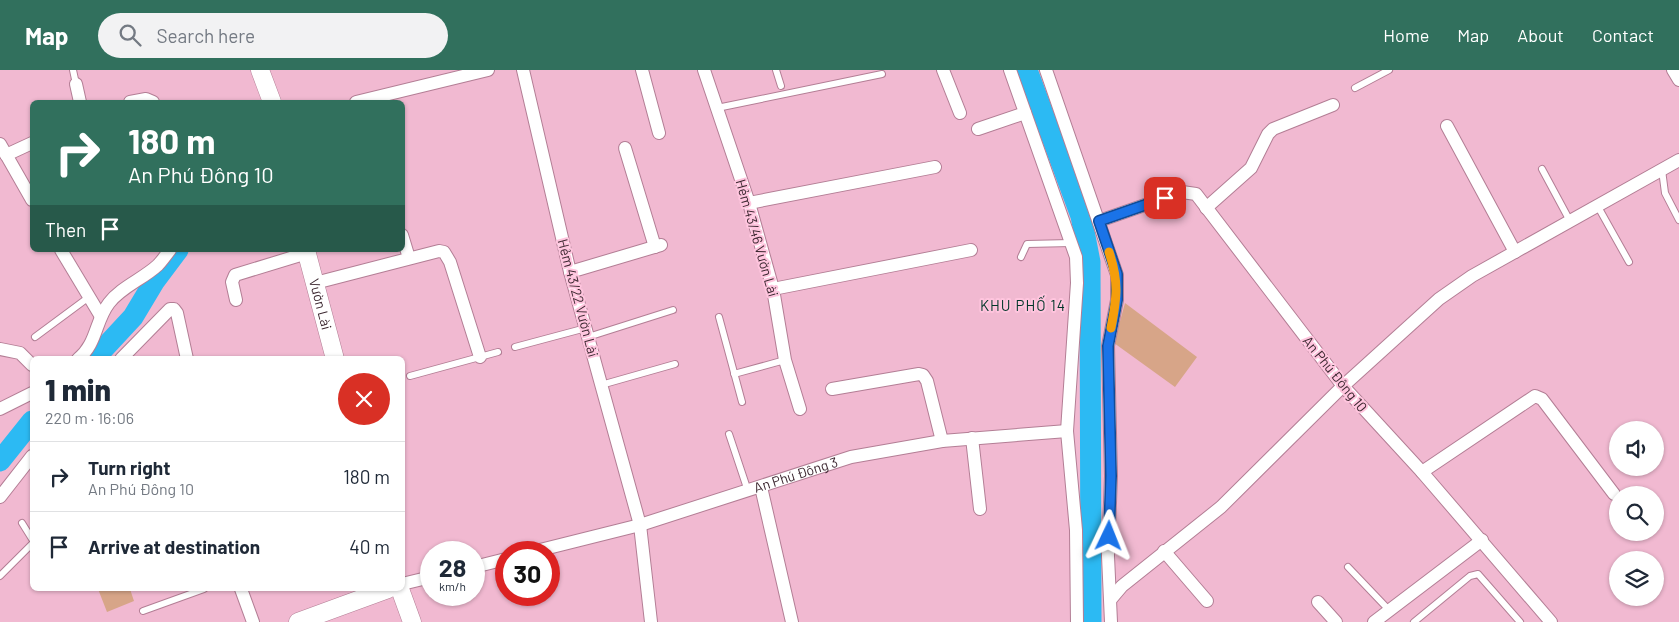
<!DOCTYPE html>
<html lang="en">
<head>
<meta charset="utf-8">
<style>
	body { margin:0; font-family:Barlow,sans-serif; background:#f2f2f3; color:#1f2937; height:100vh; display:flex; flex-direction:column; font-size:19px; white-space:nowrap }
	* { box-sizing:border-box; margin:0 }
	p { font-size:16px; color:#747a83 }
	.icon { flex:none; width:28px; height:28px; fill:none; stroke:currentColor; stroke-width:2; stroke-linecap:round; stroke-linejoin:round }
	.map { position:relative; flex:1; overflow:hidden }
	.sheet { position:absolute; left:30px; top:286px; width:375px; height:235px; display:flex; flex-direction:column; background:#fff; border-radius:8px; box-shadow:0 1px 4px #0004 }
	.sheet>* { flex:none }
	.banner { position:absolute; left:30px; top:30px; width:375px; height:152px; border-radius:8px; box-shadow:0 1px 4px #0004; background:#31705d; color:#fff; overflow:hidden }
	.fabs { position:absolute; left:1609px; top:351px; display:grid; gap:10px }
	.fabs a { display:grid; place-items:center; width:55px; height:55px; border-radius:50%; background:#fff; box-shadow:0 1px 4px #0004; font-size:25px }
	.speed { position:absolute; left:420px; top:471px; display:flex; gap:10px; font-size:25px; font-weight:700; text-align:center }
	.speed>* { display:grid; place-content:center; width:65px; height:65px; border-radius:50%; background:#fff; box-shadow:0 1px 4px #0004; line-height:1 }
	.speed small { font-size:12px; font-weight:400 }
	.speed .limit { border:8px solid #d22; background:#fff; color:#111 }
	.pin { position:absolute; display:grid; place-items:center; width:42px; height:42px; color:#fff; margin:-21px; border-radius:10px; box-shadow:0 2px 8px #0006 }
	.me { position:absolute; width:55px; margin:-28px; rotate:2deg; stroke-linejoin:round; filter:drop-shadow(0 0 4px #0008) }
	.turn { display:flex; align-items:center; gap:18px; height:105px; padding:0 15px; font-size:22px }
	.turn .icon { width:65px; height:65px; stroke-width:2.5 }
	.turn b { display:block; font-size:35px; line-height:42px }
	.then { display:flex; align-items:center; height:48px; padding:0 15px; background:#0003; gap:10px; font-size:19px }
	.round { display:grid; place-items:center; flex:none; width:52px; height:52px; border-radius:26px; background:#f2f2f3 }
	.summary { display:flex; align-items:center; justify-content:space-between; height:85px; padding:0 15px }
	h1 { font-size:30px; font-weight:800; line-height:38px }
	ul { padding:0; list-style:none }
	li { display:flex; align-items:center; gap:15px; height:70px; padding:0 15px; border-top:1px solid #e0e1e3 }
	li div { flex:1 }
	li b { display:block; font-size:19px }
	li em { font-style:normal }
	header { display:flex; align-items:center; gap:30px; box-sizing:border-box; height:70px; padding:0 25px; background:#31705d; color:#fff }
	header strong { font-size:24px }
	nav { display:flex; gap:28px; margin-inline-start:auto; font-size:18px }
	.search { width:350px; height:45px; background:#f2f2f3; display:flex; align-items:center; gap:12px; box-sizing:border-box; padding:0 18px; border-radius:28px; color:#747a83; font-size:19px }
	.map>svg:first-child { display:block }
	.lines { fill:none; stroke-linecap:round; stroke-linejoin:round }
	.river { stroke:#2cbaf3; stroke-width:21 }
	.building { fill:#d7a588 }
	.lane-casing { stroke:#b37e95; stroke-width:8 }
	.street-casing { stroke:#b37e95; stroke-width:14 }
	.secondary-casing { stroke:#b37e95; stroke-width:19 }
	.lane { stroke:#fff; stroke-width:6 }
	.street { stroke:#fff; stroke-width:12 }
	.secondary { stroke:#fff; stroke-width:18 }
	.route-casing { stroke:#114b97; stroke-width:12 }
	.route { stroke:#1a73e8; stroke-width:9 }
	.slow { stroke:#f59e0b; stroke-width:9 }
	.labels { text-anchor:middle; stroke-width:4; stroke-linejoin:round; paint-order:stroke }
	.street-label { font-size:14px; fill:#3b262f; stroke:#ffc5de }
	.neighbourhood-label { font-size:15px; letter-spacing:1px; fill:#003629; stroke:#ffc5de }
</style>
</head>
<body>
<header>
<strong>Map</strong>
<div class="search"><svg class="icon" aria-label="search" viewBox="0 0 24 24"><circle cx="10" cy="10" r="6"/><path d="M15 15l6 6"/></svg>Search here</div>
<nav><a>Home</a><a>Map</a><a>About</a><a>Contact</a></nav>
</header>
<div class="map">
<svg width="1679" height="552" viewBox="0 0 1679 552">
	<rect width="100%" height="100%" fill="#f1b9d1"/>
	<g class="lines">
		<path class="river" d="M1027,0L1081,146L1090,192L1091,552
			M94,289L133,247L154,212L178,180
			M0,391L32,351"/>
	</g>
	<path class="building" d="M1125,233L1197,287L1175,317L1114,273Z
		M98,519H130L134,531L107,542Z"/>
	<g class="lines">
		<g class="lane-casing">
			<path id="lane" d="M73,0L76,14
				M776,0L781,16
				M1355,18L1389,0
				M717,38L882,4
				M1542,99L1570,151
				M1662,100L1665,123L1679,150
				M1597,135L1629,192
				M1021,187L1027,174L1071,173
				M719,247L742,332
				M35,267L89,227
				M588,267L673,240
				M515,277L586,258
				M734,304L785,290
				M410,306L498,282
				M601,315L675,294
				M729,364L748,421
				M22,453L32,469
				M1348,497L1389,540
				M0,506L32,474
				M143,541L204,519
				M1414,552L1470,506L1478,504L1520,552"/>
		</g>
		<g class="street-casing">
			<g id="street">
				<path d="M523,0L570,202L640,455L651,552"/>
				<path d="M642,0L659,63"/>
				<path d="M704,0L749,133L773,219L785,290L800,339"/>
				<path d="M943,0L960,43"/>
				<path d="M1010,0L1076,187L1077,213L1067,361L1076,460L1077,552"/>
				<path d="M1046,0L1117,205V230L1108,276L1111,406L1108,486L1111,552"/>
				<path d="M1673,0L1679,10"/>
				<path d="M76,14L80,32"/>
				<path d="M130,32L146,29L153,32"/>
				<path d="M356,32L488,0"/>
				<path d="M1447,56L1515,182"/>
				<path d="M978,59L1025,43"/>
				<path d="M0,74L32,130"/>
				<path d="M625,78L655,177"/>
				<path d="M6,85L32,73"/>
				<path d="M749,133L935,97"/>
				<path d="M1206,138L1251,98L1268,64L1273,59L1333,35"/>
				<path d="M1099,151L1182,122L1196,124L1343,316L1422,402L1551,552"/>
				<path d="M402,165L409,188"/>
				<path d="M61,180L100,245"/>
				<path d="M570,202L661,175"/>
				<path d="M315,213L439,181L444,182L450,192L480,287"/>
				<path d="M773,219L971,180"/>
				<path d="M236,230L232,212L235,205L307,183"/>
				<path d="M0,279L20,283L32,295"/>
				<path d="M78,289C97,274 95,251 109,233C121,217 143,209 158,195C162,191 166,185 170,180"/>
				<path d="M121,289L170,239H174L177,243L187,289"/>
				<path d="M832,319L919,304L923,305L927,311L942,371"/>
				<path d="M0,339L32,323"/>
				<path d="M972,368L980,439"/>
				<path d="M1422,402L1535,326L1542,329L1614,424"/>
				<path d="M761,417L792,552"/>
				<path d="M0,427L32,386"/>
				<path d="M1164,481L1207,531"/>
				<path id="s1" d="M532,482L640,455L851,387L942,371L1067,361"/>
				<path d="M474,497L506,489"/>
				<path d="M402,514L431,507"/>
				<path d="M241,519L253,552"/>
				<path d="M1111,529L1122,516L1221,437L1343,316L1439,229L1472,206L1679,90"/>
				<path d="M1318,532L1336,552"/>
				<path d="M1374,552L1482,470"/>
			</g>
		</g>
		<g class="secondary-casing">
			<g id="secondary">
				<path d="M260,0L272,32"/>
				<path id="s2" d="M306,180L335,289"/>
				<path d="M400,519L412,552"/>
				<path d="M298,552L388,519"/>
			</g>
		</g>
		<use href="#lane" class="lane"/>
		<use href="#street" class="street"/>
		<use href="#secondary" class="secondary"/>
	</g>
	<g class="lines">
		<g class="route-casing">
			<path id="route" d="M1109,466L1111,406L1108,276L1117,230V204L1099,151L1165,128"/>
		</g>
		<use href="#route" class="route"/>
		<path class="slow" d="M1109,182C1119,212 1117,227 1111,258"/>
	</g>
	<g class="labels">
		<g class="street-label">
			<text transform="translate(757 168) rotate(74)" y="5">Hẻm 43/46 Vườn Lài</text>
			<text transform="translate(578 228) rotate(75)" y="5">Hẻm 43/22 Vườn Lài</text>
			<text dy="5" stroke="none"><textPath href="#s2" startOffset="56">Vườn Lài</textPath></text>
			<text transform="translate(1335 304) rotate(51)" y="5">An Phú Đông 10</text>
			<text dy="5" stroke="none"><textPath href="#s1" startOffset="275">An Phú Đông 3</textPath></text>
		</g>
		<g class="neighbourhood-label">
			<text x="1023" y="241">KHU PHỐ 14</text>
		</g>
	</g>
</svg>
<div class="fabs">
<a><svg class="icon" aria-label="sound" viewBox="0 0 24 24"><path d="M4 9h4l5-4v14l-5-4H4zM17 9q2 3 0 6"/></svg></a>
<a><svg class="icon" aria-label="search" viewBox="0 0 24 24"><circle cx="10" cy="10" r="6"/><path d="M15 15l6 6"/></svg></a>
<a><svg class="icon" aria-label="layers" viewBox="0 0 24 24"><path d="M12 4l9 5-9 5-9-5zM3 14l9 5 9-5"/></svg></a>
</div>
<div class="speed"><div>28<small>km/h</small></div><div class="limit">30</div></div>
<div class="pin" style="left:1165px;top:128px;background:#d93025"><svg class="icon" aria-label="arrive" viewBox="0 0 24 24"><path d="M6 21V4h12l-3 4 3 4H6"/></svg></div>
<svg class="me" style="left:1109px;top:466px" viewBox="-20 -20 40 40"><path d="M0-17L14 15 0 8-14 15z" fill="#1a73e8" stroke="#fff" stroke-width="4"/></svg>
<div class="banner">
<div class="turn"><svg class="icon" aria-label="right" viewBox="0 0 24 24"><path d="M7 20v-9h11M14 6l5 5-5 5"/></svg><div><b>180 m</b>An Phú Đông 10</div></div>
<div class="then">Then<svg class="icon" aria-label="arrive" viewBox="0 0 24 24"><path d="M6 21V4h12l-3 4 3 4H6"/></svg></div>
</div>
<section class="sheet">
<div class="summary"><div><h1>1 min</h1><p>220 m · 16:06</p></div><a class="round" style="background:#d93025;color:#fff"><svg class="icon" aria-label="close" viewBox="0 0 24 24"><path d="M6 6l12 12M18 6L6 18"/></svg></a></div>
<ul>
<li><svg class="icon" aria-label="right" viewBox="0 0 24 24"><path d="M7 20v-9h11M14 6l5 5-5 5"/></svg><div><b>Turn right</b><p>An Phú Đông 10</p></div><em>180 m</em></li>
<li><svg class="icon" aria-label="arrive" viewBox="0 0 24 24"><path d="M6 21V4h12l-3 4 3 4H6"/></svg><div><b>Arrive at destination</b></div><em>40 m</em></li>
</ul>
</section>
</div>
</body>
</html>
